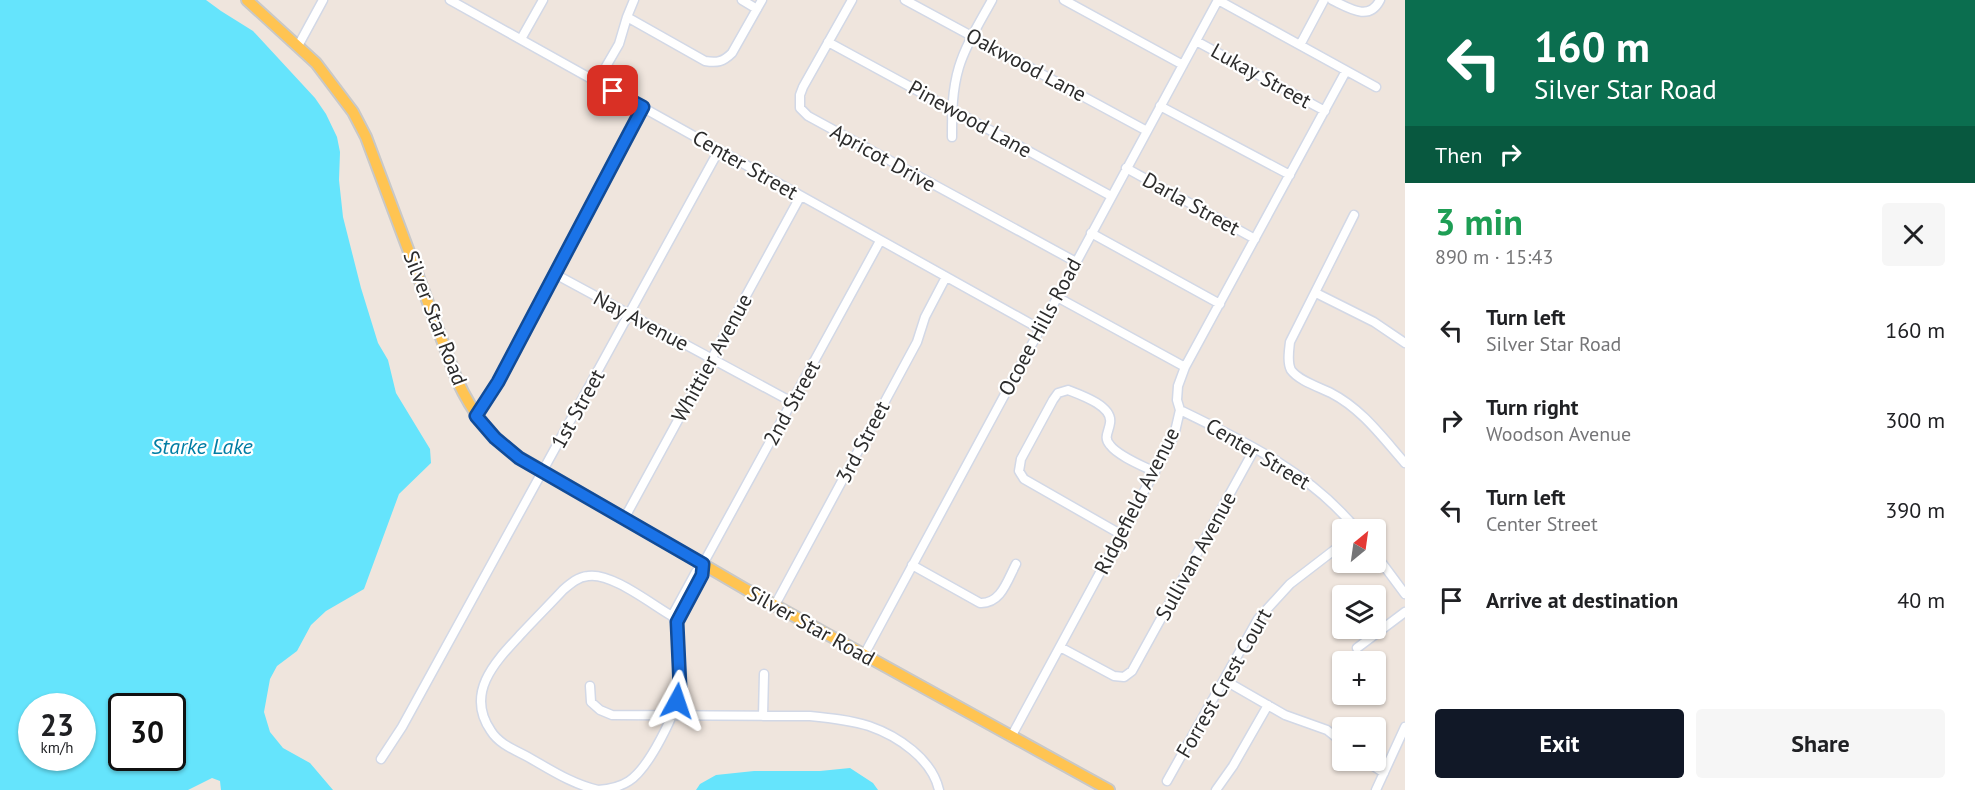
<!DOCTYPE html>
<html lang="en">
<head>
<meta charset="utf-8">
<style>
	body { margin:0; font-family:"PT Sans",sans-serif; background:#f6f6f6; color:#202124; height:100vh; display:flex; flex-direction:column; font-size:22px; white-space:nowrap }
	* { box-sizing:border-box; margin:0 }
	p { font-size:20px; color:#757577 }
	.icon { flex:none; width:33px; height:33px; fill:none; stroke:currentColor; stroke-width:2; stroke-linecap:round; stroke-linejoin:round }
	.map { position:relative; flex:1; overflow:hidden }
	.sheet { display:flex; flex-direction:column; background:#fff; width:570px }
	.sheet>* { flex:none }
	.hud { background:#0b6e4f; color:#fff; overflow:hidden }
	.needle { width:39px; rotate:29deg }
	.buttons { position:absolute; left:1332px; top:519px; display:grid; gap:12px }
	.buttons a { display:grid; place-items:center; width:54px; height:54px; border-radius:6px; background:#fff; box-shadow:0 2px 4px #0004; font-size:30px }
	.speed { position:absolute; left:18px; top:693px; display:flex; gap:12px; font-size:30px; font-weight:700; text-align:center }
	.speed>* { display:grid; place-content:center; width:78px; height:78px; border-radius:50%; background:#fff; box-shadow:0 2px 4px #0004; line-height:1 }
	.speed small { font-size:15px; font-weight:400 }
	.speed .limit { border:3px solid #111; border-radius:9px; background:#fff; color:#111 }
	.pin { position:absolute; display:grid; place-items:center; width:51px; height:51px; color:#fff; margin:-26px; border-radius:12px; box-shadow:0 3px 9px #0006 }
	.me { position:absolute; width:66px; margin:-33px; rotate:5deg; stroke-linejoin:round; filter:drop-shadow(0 0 4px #0008) }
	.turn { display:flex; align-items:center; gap:21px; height:126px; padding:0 30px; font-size:27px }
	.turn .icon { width:78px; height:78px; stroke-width:2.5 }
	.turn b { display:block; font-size:42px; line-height:51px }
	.then { display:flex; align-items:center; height:57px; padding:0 30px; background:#0003; gap:12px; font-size:22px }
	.round { display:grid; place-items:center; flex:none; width:63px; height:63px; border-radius:6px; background:#f6f6f6 }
	.overview { display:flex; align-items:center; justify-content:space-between; height:102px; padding:0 30px }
	h1 { font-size:36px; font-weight:700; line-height:45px; color:#1e9e55 }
	.cta { display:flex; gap:12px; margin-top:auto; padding:12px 30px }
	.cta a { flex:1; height:69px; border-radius:6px; background:#111827; color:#fff; font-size:24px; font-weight:700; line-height:69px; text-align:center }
	.cta a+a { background:#f6f6f6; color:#202124 }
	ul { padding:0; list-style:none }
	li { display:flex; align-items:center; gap:18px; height:90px; padding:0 30px }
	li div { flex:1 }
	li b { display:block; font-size:22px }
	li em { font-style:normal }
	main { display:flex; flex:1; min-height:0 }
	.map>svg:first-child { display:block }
	.water { fill:#65e4fc; fill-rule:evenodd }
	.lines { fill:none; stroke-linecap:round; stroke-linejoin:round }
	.minor-casing { stroke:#d2d8e6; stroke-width:11 }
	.major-casing { stroke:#c8c8c8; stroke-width:14 }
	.minor { stroke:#fff; stroke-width:8 }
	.major { stroke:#ffc452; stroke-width:10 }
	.route-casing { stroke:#114b97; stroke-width:15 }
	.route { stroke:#1a73e8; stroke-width:10 }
	.labels { text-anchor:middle; stroke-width:4.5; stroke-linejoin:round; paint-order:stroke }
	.street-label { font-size:21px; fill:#2c2c2c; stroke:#fff }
	.water-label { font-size:22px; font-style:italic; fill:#017da4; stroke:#fff }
</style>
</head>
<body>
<main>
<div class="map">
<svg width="1405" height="790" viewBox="0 0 1405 790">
	<rect width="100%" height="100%" fill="#efe5dd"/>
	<path class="water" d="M0,0H206L221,11L253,31L315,98L326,114L337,137L340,152L339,180L343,217L361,288L378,343L388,360L396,393L430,449L431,463L399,494L364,589L326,611L311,625L297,651L277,666L270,679L264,712L270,732L283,748L310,763L333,790H221L220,781L212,778L188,790H0ZM32,706H82V758H32ZM122,706H172V758H122Z
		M850,768L873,783L878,790H696L700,784L716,775L754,771H820Z"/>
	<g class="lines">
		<g class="minor-casing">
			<path id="minor" d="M450,0L1040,329
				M742,0L757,9
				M852,0L803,87L800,95V108L808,116L1076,262
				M905,0L1147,131
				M1064,0L1183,65
				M1218,0L1376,87
				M1332,0C1349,8 1369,22 1380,0
				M627,17L705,61C717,63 723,62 732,53L762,0
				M521,39L543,0
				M1196,41L1325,111
				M828,42L1111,196
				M1300,45L1324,0
				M298,46L323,0
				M597,82L619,44L627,17L634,0
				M1160,106L1290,175
				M952,137C952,114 952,90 959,67C966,44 980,22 992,0
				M1126,168L1255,239
				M1354,215L1290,342C1289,351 1287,362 1291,370C1299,381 1319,387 1331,393C1362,409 1382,437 1405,463
				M1091,233L1220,304
				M555,274L792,402
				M1316,293L1374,322L1405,343
				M1057,297L1185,367
				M1180,410C1244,441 1311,473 1357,530
				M476,416L498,382L643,107
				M624,519L800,197
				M1122,535L1024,479L1019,471L1021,459L1053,400L1058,393L1068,390C1081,395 1113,406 1110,423C1109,432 1103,437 1110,445C1118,456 1143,466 1155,472
				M1376,555L1405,594
				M912,565L980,603C1001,604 1007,581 1016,564
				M775,605L917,342L925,317L946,277
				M672,616L696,572L703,564L880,241
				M677,622L702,575L703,565
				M1060,647L1114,676L1124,677L1132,671L1254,450
				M1357,648L1405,612
				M864,655L1218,0
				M1224,680L1285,715L1327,730L1342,742
				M590,686L591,702L600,710L612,715L810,716C830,718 850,720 869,726C898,736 932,759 939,790
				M763,716L764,674
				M1011,737L1174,436L1180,410L1177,400L1178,386L1185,367L1346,71
				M381,759L402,727L719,150
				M1364,760L1384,773
				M1167,781L1258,619L1290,584L1342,544
				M598,790C572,784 551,770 528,757C515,750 499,744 491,731C464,692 497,660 522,633C536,618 550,604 563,590C571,583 578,577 588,576C611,572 651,604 672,616C681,627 679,642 680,656C680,666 681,678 680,688C677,712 649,768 629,781C620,787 610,789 598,790
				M1216,790L1233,766L1268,705
				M1376,790L1405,727"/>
		</g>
		<g class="major-casing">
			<path id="major" d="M247,0L316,63L353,112L366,137L457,380C472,412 490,437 519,457L747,590L1109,790"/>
		</g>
		<use href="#minor" class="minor"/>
		<use href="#major" class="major"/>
	</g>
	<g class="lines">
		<g class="route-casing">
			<path id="route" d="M613,91L643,107L498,382L476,416L495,438L519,458L703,564L702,575L677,622L680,687L677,701"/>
		</g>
		<use href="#route" class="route"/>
	</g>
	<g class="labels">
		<g class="street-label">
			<text transform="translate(1026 65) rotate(28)" y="7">Oakwood Lane</text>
			<text transform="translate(1261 76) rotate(29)" y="7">Lukay Street</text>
			<text transform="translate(970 119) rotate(29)" y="7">Pinewood Lane</text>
			<text transform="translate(883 158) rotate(29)" y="7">Apricot Drive</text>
			<text transform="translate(745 165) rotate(30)" y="7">Center Street</text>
			<text transform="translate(1191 204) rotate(29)" y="7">Darla Street</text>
			<text transform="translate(435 318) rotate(69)" y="7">Silver Star Road</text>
			<text transform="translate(641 321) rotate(28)" y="7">Nay Avenue</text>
			<text transform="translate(1040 327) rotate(-62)" y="7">Ocoee Hills Road</text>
			<text transform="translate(712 358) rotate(-61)" y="7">Whittier Avenue</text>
			<text transform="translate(792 403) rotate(-61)" y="7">2nd Street</text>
			<text transform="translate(578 409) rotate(-61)" y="7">1st Street</text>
			<text transform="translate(863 442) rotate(-62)" y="7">3rd Street</text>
			<text transform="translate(1258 454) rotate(31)" y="7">Center Street</text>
			<text transform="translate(1137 501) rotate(-63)" y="7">Ridgefield Avenue</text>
			<text transform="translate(1196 556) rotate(-61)" y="7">Sullivan Avenue</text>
			<text transform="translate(811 626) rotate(29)" y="7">Silver Star Road</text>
			<text transform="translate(1224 683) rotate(-60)" y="7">Forrest Crest Court</text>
		</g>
		<g class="water-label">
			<text x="202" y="454">Starke Lake</text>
		</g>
	</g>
</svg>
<div class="buttons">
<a><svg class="needle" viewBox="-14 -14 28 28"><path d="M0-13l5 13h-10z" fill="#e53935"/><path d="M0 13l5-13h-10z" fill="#757577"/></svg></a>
<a><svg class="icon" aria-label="layers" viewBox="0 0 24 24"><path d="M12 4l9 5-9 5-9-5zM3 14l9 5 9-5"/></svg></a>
<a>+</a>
<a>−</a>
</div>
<div class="speed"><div>23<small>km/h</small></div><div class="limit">30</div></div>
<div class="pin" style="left:613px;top:91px;background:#d93025"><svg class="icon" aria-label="arrive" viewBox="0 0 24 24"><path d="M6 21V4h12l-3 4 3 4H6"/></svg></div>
<svg class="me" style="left:677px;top:701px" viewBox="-20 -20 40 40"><path d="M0-17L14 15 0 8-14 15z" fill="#1a73e8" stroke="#fff" stroke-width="4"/></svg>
</div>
<section class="sheet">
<div class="hud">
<div class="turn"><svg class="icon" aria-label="left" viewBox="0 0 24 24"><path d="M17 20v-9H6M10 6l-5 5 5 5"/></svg><div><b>160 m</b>Silver Star Road</div></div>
<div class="then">Then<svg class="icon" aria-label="right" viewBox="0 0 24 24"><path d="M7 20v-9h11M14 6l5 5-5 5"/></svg></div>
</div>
<div class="overview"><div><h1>3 min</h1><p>890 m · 15:43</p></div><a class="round"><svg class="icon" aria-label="close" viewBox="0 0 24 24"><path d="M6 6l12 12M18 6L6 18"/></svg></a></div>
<ul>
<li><svg class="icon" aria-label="left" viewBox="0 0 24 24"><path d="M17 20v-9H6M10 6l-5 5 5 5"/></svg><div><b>Turn left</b><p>Silver Star Road</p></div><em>160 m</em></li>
<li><svg class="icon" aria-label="right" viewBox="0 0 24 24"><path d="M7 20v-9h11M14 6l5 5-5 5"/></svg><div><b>Turn right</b><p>Woodson Avenue</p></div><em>300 m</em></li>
<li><svg class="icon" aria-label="left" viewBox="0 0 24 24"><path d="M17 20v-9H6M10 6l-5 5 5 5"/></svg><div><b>Turn left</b><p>Center Street</p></div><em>390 m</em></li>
<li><svg class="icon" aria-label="arrive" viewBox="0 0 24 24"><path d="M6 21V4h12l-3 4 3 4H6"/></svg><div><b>Arrive at destination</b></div><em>40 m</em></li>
</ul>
<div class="cta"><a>Exit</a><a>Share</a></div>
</section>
</main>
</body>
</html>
